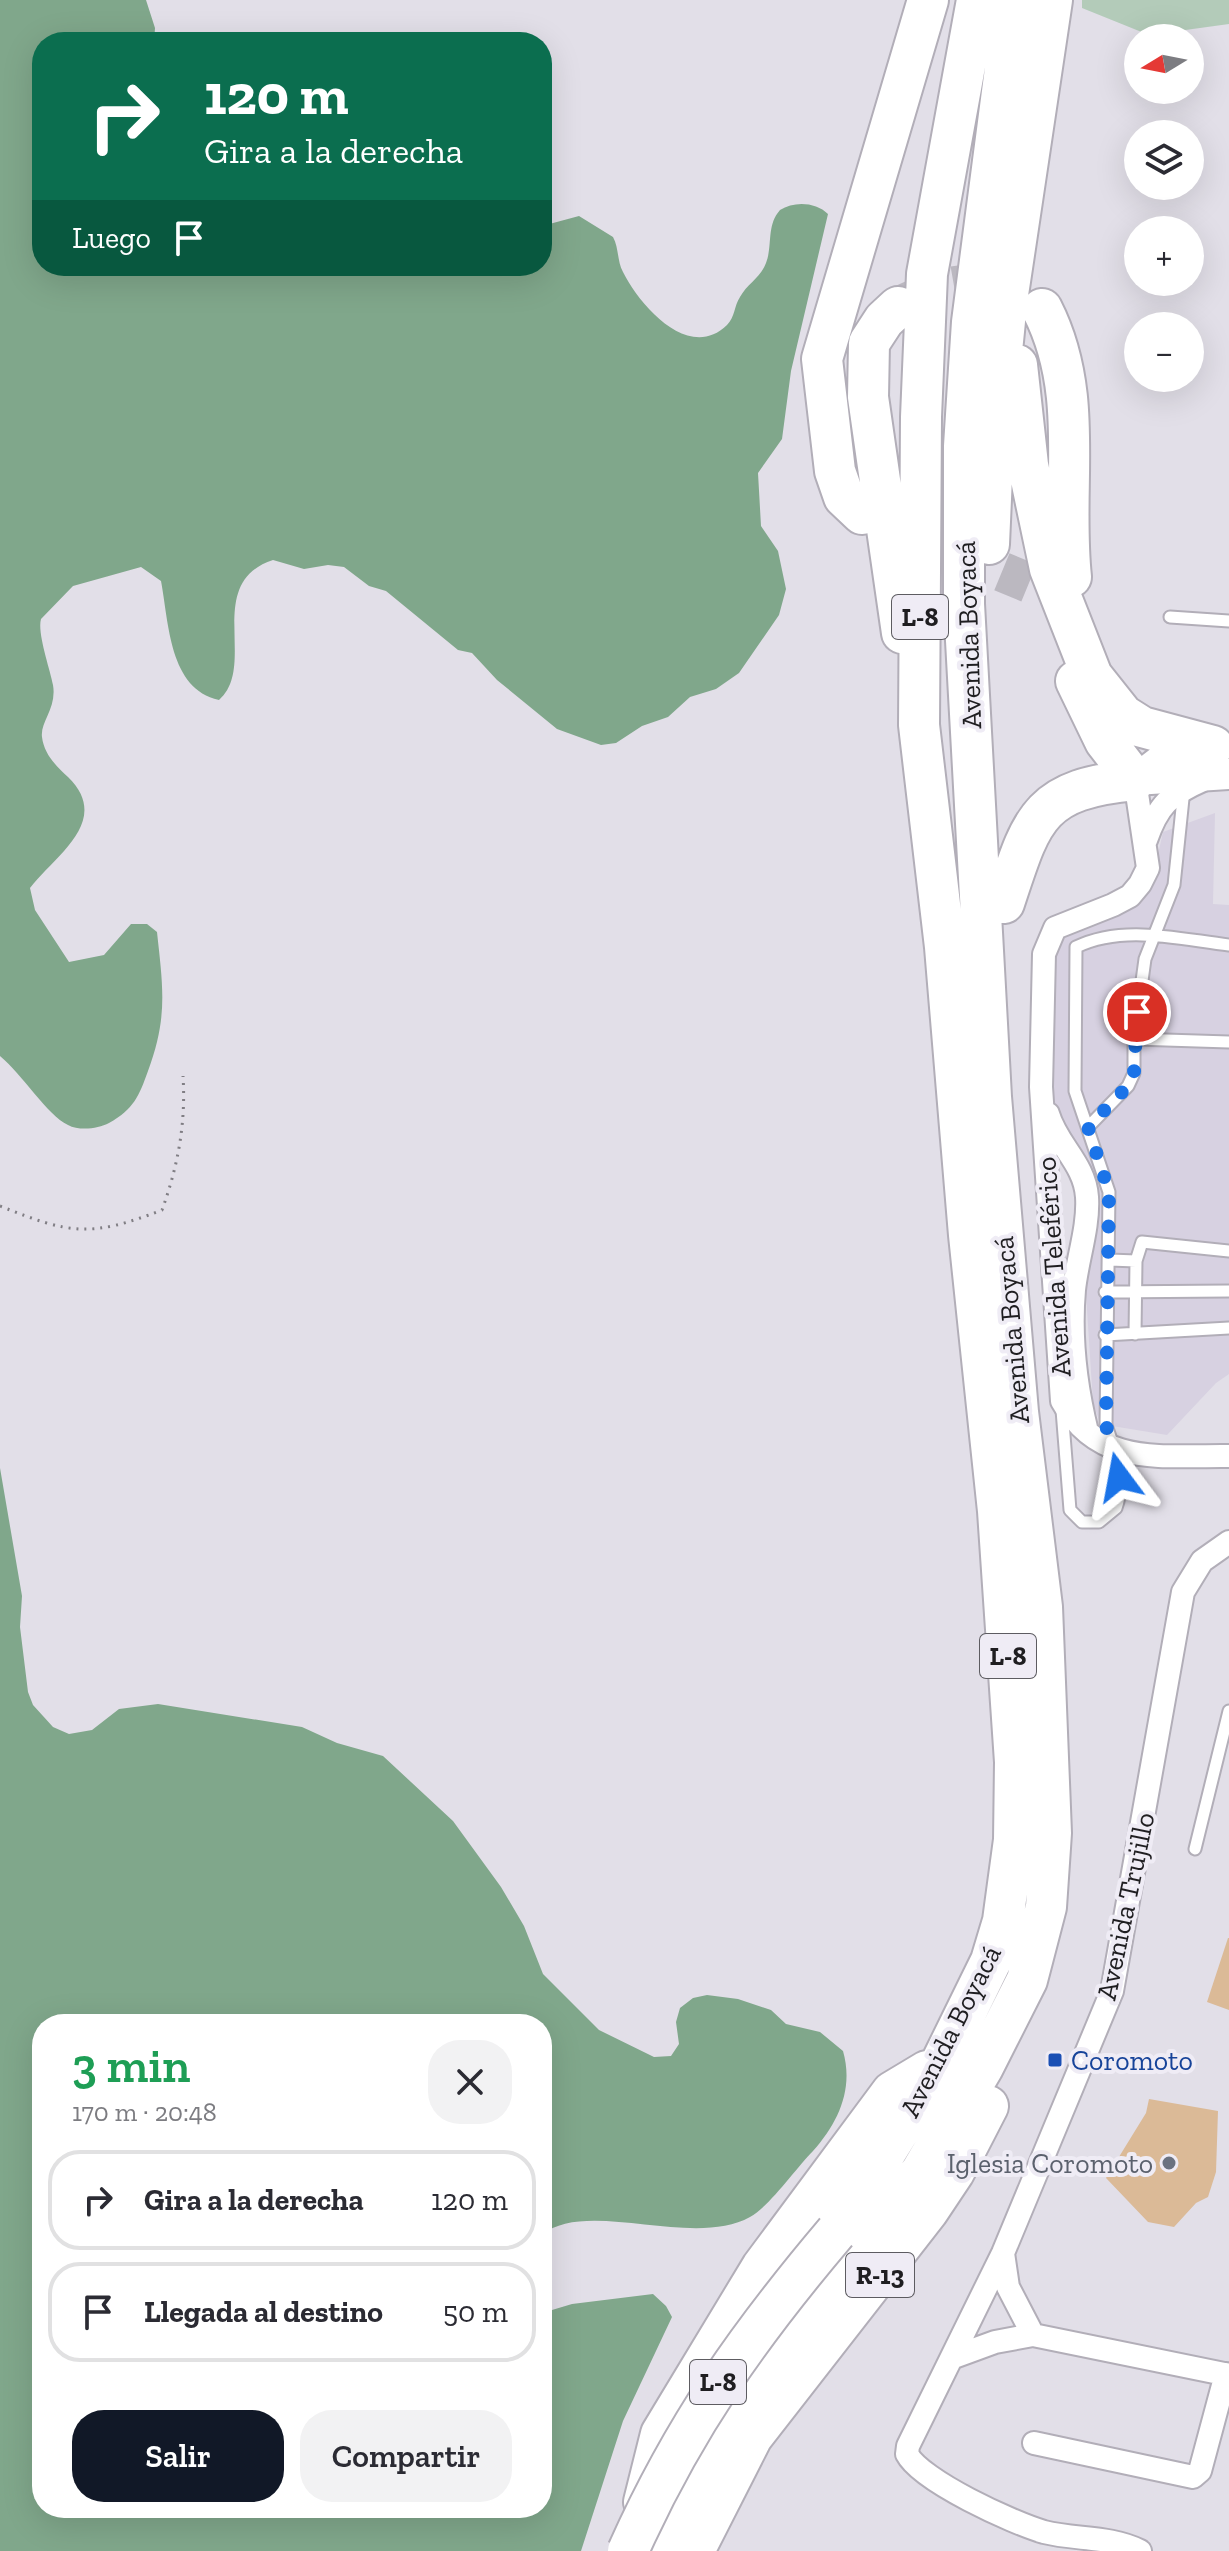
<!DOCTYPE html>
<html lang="es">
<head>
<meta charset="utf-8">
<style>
	body { margin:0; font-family:"Zilla Slab",serif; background:#f2f2f3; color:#2b2b33; height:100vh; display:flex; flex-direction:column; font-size:30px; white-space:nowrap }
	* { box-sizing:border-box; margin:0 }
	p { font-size:26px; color:#7c7c81 }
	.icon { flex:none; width:44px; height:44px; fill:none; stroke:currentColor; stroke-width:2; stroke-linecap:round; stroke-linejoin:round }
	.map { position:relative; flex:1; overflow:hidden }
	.details { position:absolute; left:32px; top:2014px; width:520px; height:504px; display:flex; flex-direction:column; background:#fff; border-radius:32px; box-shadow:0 8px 32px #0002 }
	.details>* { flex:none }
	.guide { position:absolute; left:32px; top:32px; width:520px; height:244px; border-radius:32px; box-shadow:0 8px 32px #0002; background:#0b6e4f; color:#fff; overflow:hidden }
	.needle { width:52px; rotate:260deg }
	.tools { position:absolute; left:1124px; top:24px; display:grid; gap:16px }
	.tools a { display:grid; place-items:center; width:80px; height:80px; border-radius:50%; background:#fff; box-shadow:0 8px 32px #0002; font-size:40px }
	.pin { position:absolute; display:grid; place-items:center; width:68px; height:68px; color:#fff; margin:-34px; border:4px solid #fff; border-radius:50%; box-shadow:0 2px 8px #0007 }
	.me { position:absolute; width:88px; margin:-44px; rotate:347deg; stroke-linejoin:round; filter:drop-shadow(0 0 6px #0008) }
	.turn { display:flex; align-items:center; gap:28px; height:168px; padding:0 40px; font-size:36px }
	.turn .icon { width:104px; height:104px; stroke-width:2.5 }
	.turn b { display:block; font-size:56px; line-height:68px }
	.then { display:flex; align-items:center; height:76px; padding:0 40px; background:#0003; gap:16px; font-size:30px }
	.round { display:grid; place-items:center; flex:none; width:84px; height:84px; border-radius:32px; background:#f2f2f3 }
	.head { display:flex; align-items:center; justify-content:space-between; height:136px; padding:0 40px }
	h1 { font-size:48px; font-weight:600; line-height:60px; color:#1e9e55 }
	.button { display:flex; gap:16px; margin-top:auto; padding:16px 40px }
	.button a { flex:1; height:92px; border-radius:32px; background:#111827; color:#fff; font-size:32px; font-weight:600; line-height:92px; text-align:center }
	.button a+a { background:#f2f2f3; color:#2b2b33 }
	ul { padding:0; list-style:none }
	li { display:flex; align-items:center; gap:24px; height:100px; margin:0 16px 12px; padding:0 24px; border:4px solid #e1e1e2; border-radius:32px }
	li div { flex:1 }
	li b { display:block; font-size:30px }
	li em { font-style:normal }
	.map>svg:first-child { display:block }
	.built { fill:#d7d1e1 }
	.green { fill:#b3cbb9 }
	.forest { fill:#80a78b }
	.building { fill:#dbba97 }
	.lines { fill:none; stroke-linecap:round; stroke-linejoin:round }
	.highway-tunnel { stroke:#bbb8c0; stroke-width:40; stroke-dasharray:40 20; stroke-linecap:butt }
	.lane-casing { stroke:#b2aeb8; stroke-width:15 }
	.street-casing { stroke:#b2aeb8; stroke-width:26 }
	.secondary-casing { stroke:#b2aeb8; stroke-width:34 }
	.highway-casing { stroke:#b2aeb8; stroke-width:44 }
	.path { stroke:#807e84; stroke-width:3; stroke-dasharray:2 6; stroke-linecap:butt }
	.lane { stroke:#fff; stroke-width:11 }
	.street { stroke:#fff; stroke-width:22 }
	.secondary { stroke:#fff; stroke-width:30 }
	.highway { stroke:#fff; stroke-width:40 }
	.highway-bridge-casing { stroke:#b2aeb8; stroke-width:44; stroke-linecap:butt }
	.highway-bridge { stroke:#fff; stroke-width:40 }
	.route { stroke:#1a73e8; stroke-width:14; stroke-dasharray:0 25.2 }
	.transit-dot { fill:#1a4fb4; stroke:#efecf5; stroke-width:3 }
	.worship-dot { fill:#6b7280; stroke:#efecf5; stroke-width:3 }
	.labels { text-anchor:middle; stroke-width:8; stroke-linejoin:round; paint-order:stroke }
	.shield { fill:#efecf5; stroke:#5d5c61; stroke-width:2 }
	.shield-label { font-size:26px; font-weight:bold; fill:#1f1e21 }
	.street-label { font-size:28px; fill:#1f1e21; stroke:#efecf5 }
	.transit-label { font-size:28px; fill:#164399; stroke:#efecf5; text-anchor:start }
	.worship-label { font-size:28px; fill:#5b616d; stroke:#efecf5; text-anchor:end }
</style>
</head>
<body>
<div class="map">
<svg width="1229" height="2551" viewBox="0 0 1229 2551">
	<rect width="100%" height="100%" fill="#e2dfe8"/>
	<path class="built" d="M1215,813L1213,904L1229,905V1374L1216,1383L1167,1435L1106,1425L1099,1420L1093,1403L1086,1294L1094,1193L1048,1097L1051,968L1063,930L1152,881L1163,832Z"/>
	<path class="green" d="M1082,0H1229V24L1149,35L1082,8Z"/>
	<path class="forest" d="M0,0H146L155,28L154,42H42V266H542V226L579,216L613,237C619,248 617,261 623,272C640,306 689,362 727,325C735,317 734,306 740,297C747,284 761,277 766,263C773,245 766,226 780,210C794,201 816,202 828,214L791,371L782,439L758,473L761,526L778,551L786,589L779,615L739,673L716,689L690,697L668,717L642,726L616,743L601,745L557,729L497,680L472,653L458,650L386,591L369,586L344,567L328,565L304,569L273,560C203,583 258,666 219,700C169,689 169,623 161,581L141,567L73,586L41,619C37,633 50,669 53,685C57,708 40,722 42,737C44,754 56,766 68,777C113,821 54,856 30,888L35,910L69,962L104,955L131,924H147L157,932C163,988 168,1017 148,1071C139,1096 134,1109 109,1123C98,1129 79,1131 68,1125C47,1115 22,1074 0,1056Z
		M0,1468L22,1596L20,1627L28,1692L33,1705L53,1727L69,1734L92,1730L119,1709L158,1704L302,1727L337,1743L383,1756L453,1821L501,1887L524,1926L543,1974L599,2030L654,2057L671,2056L679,2044L676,2022L680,2008L693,1998L707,1995L738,1999L771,2010L786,2024L820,2032L843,2051C854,2089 838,2123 813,2151C796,2168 770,2206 750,2217C693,2249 586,2198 542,2235V2024H42V2508H542V2313L572,2304L653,2294L666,2306L672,2317L623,2421L581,2551H0Z"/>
	<path class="building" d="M1228,1938H1229V2010L1207,2002Z
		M1149,2099L1218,2111L1216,2172L1208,2197L1196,2203L1174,2227L1148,2222L1106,2178L1146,2113Z"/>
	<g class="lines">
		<path class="highway-tunnel" d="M898,307C936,288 969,276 1011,292
			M891,526L1029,583"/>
		<g class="lane-casing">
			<path id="lane" d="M1170,617L1229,621
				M1134,1039L1229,1042
				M1088,1127L1128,1086L1134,1073V1039L1145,959L1174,885L1184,789
				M1110,1260L1136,1261L1142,1242L1229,1251
				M1105,1292L1229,1291
				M1135,1334L1136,1261
				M1105,1335L1229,1328
				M1062,1410L1070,1510L1082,1522H1099L1116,1508C1126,1481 1115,1451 1106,1425L1109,1192L1075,1091L1076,947C1123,924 1178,939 1229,945
				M1195,1849L1229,1711"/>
		</g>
		<g class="street-casing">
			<path id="street" d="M1135,780L1148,868L1140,884L1130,896L1113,905L1055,928L1044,954L1041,1087L1062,1401C1099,1468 1162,1455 1229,1456
				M1146,840C1158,805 1169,795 1203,780
				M1048,1114C1057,1145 1085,1164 1087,1197C1089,1227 1077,1260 1074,1290C1070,1336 1076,1387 1087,1432
				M1003,2253L1008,2287L1033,2335
				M954,2357L995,2342L1033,2335L1229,2375
				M1034,2443L1193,2477L1200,2471L1226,2374
				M1140,2551C1110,2536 1076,2540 1044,2532C1013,2523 921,2481 907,2454L908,2446L1003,2253L1112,1991L1183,1592L1202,1561L1229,1542"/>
		</g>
		<g class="secondary-casing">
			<path id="secondary" d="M1135,780L1166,756L1208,747
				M1135,780L1229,774"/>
		</g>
		<g class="highway-casing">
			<path id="highway" d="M898,307L884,320L869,343L868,397L902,633
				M1042,309C1086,395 1061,485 1071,577
				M1017,365L1028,465L1050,569L1092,676L1123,715L1142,727L1213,746
				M862,514L844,497L835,471L822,359L928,0
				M989,544L994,431L1007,301L1052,0
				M1076,681L1105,741L1135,780
				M1004,903C1032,818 1038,789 1135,780
				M836,2232L941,2063L991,1961L1003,1921L1014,1840L1015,1762L998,1511L969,1235L945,947L919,725L921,417L927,274L977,0
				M644,2502L661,2434L762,2267L892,2092L927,2071
				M664,2551L696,2478L729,2420L788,2335L921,2172L983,2067L1027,1980L1046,1907L1051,1833L1042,1607L1018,1412L991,1097L964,604V446L972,322L1014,0
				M694,2551L752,2437L928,2211L954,2172L988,2106"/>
		</g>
		<path class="path" d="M0,1206C70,1234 90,1238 162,1210C178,1166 186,1123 183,1076"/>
		<use href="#lane" class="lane"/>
		<use href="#street" class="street"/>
		<use href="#secondary" class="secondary"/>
		<use href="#highway" class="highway"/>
		<g class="highway-bridge-casing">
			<path id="highway-bridge" d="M628,2551C684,2426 748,2336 836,2232"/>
		</g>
		<use href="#highway-bridge" class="highway-bridge"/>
	</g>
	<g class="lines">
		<path class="route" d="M1119,1477L1106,1425L1109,1192L1088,1127L1128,1086L1134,1073L1137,1012"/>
	</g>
	<rect class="transit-dot" x="1047" y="2052" width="16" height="16" rx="4"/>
	<circle class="worship-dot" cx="1169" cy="2163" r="8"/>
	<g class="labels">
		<g class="shield">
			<rect x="892" y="595" width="56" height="44" rx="6"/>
			<rect x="980" y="1634" width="56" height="44" rx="6"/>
			<rect x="846" y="2253" width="68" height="44" rx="6"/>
			<rect x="690" y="2360" width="56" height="44" rx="6"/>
		</g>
		<g class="shield-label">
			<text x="920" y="626">L-8</text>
			<text x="1008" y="1665">L-8</text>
			<text x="880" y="2284">R-13</text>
			<text x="718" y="2391">L-8</text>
		</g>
		<g class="street-label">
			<text transform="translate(968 635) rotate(-92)" y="10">Avenida Boyacá</text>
			<text transform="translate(1053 1267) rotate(-94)" y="10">Avenida Teleférico</text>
			<text transform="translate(1011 1330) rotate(-95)" y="10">Avenida Boyacá</text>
			<text transform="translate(1125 1906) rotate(-78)" y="10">Avenida Trujillo</text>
			<text transform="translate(950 2031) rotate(-63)" y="10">Avenida Boyacá</text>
		</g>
		<g class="transit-label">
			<text x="1071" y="2070">Coromoto</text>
		</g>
		<g class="worship-label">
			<text x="1153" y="2173">Iglesia Coromoto</text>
		</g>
	</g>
</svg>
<div class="tools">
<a><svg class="needle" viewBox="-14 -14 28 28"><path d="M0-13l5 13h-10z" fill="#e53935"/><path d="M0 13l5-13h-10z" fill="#7c7c81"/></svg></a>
<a><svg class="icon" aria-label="layers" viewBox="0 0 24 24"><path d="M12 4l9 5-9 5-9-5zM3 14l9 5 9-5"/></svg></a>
<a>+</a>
<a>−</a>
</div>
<div class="pin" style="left:1137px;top:1012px;background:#d93025"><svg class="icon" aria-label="arrive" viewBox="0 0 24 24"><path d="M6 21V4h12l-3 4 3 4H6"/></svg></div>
<svg class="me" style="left:1119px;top:1477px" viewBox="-20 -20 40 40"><path d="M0-17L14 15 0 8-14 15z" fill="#1a73e8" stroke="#fff" stroke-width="4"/></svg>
<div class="guide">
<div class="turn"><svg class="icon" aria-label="right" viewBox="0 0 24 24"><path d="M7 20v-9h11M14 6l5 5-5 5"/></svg><div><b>120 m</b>Gira a la derecha</div></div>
<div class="then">Luego<svg class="icon" aria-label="arrive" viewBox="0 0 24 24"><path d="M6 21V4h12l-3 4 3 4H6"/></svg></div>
</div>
<section class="details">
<div class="head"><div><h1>3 min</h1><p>170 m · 20:48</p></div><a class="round"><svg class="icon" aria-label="close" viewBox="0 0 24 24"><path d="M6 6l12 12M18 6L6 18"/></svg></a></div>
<ul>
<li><svg class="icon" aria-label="right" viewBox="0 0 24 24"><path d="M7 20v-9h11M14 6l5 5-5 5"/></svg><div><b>Gira a la derecha</b></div><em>120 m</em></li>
<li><svg class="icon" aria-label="arrive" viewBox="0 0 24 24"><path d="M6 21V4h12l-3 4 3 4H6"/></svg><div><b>Llegada al destino</b></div><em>50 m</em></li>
</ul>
<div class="button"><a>Salir</a><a>Compartir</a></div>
</section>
</div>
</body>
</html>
